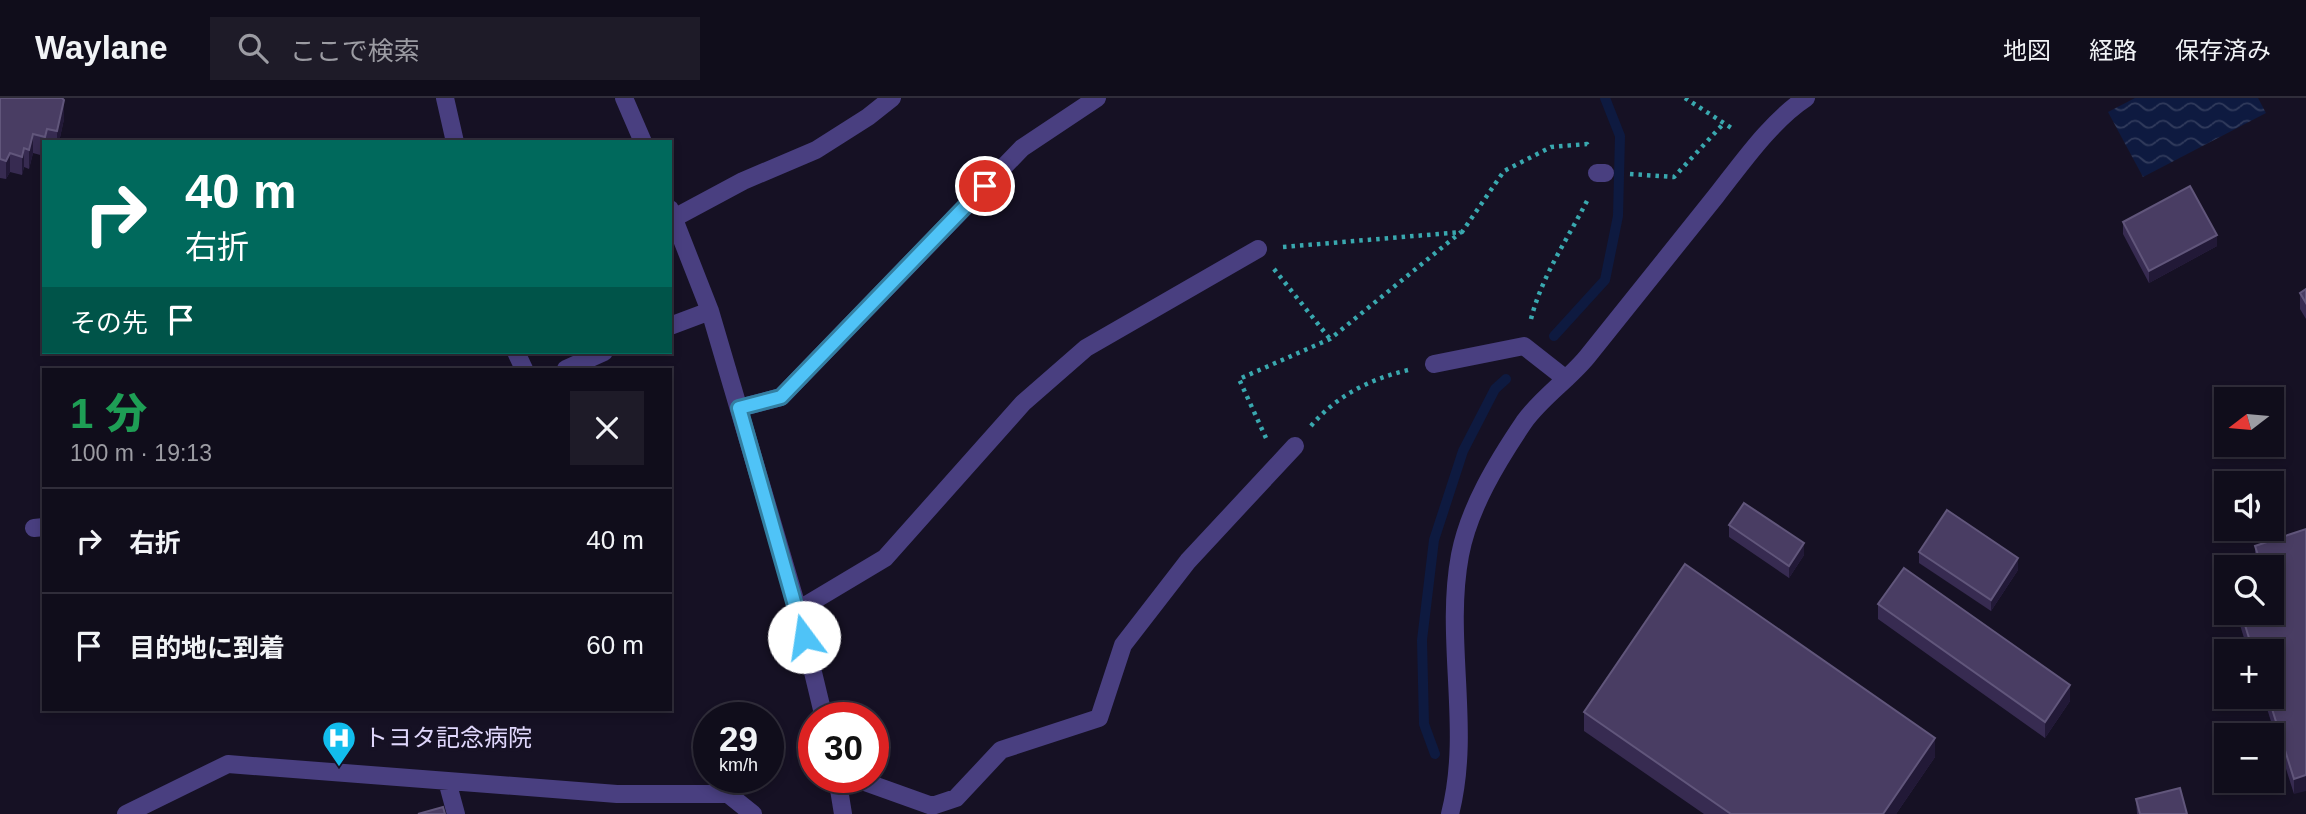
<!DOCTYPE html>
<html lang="ja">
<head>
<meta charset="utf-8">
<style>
	body { margin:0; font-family:Arial,"Noto Sans JP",sans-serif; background:#1e1b28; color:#f1f3f6; height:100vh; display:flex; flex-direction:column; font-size:26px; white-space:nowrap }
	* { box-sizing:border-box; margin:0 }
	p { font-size:23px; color:#9c9ca3 }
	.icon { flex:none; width:38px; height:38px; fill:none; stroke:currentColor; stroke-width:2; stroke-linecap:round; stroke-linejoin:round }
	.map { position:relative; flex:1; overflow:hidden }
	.sheet { position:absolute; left:42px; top:270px; width:630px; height:343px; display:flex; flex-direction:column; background:#100d1b; border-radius:0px; box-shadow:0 4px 10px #0003,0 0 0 2px #302d3a }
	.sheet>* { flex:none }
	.banner { position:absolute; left:42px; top:42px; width:630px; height:214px; border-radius:0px; box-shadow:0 4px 10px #0003,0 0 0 2px #302d3a; background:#00695c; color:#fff; overflow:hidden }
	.needle { width:46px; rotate:254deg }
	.fabs { position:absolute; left:2214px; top:289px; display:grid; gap:14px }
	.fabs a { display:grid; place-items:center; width:70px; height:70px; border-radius:0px; background:#100d1b; box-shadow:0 4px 10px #0003,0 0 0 2px #302d3a; font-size:35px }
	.speed { position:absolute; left:693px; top:604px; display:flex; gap:14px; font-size:35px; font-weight:700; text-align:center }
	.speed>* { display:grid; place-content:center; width:91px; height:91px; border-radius:50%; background:#100d1b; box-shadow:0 4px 10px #0003,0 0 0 2px #302d3a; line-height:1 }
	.speed small { font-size:18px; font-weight:400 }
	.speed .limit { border:10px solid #d22; background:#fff; color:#111 }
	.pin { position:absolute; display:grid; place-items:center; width:60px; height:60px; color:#fff; margin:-30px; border:4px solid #fff; border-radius:50%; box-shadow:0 2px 7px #0007 }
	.me { position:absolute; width:77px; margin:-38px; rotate:346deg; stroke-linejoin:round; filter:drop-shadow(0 0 5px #0008) }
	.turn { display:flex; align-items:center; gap:24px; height:147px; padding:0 28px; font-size:32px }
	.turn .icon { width:91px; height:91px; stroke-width:2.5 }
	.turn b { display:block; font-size:49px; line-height:60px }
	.then { display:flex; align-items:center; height:66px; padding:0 28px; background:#0003; gap:14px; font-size:26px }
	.round { display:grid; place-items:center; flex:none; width:74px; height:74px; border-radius:0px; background:#1e1b28 }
	.summary { display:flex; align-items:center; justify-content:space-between; height:119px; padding:0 28px }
	h1 { font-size:42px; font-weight:800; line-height:52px; color:#1e9e55 }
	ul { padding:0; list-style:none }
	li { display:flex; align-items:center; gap:21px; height:105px; padding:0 28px; border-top:2px solid #302d3a }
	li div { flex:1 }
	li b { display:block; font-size:26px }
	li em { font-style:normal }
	header { display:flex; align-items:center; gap:42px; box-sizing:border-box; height:98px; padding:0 35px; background:#100d1b; border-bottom:2px solid #302d3a }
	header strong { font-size:33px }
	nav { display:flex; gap:38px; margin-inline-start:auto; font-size:24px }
	.search { width:490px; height:63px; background:#1e1b28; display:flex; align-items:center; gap:18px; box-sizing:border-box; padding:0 24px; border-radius:0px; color:#9c9ca3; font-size:26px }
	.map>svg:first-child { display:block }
	.water { fill:url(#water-waves) }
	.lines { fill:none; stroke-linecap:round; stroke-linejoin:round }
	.stream { stroke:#0e1a40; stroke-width:10 }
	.path { stroke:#39a8af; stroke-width:4.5; stroke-dasharray:3.5 5; stroke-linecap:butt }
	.minor { stroke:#493f80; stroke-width:18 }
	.wall { fill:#372b51 }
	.shaded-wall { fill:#221937 }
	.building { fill:#493d63; stroke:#61567b; stroke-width:2 }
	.route-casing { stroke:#337fa1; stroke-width:18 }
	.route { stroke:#4fc3f7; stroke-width:12 }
	.labels { text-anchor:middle; stroke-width:7; stroke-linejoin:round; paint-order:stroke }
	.poi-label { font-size:24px; fill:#e0d7fc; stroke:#161124; text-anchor:start }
</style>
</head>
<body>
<header>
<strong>Waylane</strong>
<div class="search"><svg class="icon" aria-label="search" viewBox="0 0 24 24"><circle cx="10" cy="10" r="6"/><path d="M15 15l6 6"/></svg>ここで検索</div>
<nav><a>地図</a><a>経路</a><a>保存済み</a></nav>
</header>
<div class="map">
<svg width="2306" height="716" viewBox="0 0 2306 716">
	<defs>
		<pattern id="water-waves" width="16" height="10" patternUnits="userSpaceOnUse" patternTransform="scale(1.75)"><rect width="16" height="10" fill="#0e1a40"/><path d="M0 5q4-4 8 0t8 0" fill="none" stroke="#313b5c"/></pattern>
	</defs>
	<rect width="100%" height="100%" fill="#161124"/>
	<path class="water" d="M2135,0H2258L2266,15L2143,79L2108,14Z"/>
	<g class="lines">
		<path class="stream" d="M1554,238L1605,182L1618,118L1620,38L1605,0
			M1435,656L1424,626L1422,542L1434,442L1463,353L1495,291L1506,281"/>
		<path class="path" d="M1685,0L1733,31
			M1630,76L1674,79L1725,24
			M1283,149L1462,134L1504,73L1551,49L1587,46L1588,48
			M1274,171L1330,241
			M1531,221C1542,177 1569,139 1589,99
			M1311,328C1336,298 1370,281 1408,272
			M1266,340L1239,281L1330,241L1461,134"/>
		<path class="minor" d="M445,0L455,44
			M624,0L643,44
			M1597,75H1605
			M670,111L710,213L798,512L824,620
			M674,120L743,83L816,52L868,19L892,0
			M670,228L710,213
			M516,254L524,271
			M1434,266L1524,248L1566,281
			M566,271L604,254
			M739,310L781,299L1022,50L1097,0
			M34,430L44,429
			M798,512L885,460L1023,305L1086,250L1258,151
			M837,679L843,716
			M851,679L932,708L956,700L1001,652L1099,620L1123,547L1188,463L1295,348
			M447,683L456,716
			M126,716L228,666L617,696H728L753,716
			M1450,716C1472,631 1444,543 1460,457C1469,410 1497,364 1524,324C1541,300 1568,282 1587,259C1630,205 1673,151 1716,98C1742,65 1771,23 1806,0"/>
	</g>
	<path class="wall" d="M0,0L64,21L59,44H44V58L33,55L29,71L24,69L22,77L10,74L6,81L0,80Z
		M2123,124L2217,148L2149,185L2123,136Z
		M2306,191V221L2300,211V195Z
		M1729,427L1804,457L1789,480L1729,439Z
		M2306,431L2294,696L2263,598H2272V553H2248L2236,514H2272V469H2257L2255,463V448Z
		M1919,454L2018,472L1991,513L1919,465Z
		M1878,506L2070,603L2045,640L1878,521Z
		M1584,614L1935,659L1896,716H1704L1584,633Z
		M2136,701L2187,716H2137Z"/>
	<path class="shaded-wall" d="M64,2V21L59,44H57V33Z
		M33,36V55L29,71V52Z
		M24,50V69L22,77V59Z
		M10,55V74L6,81V63Z
		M2217,137V148L2149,185V173Z
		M1804,445V457L1789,480V468Z
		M2018,460V472L1991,513V502Z
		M2070,587V603L2045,640V624Z
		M1935,640V659L1896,716H1883Z
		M2306,677V693L2294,696V681Z"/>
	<path class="building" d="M0,0H62L64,2L57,33L47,31L45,39L33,36L29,52L24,50L22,59L10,55L6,63L0,61Z
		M2190,88L2217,137L2149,173L2123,124Z
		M2306,191V205L2300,195Z
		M1744,405L1804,445L1789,468L1729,427Z
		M1947,412L2018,460L1991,502L1919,454Z
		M2306,431V677L2294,681L2268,598H2272V553H2253L2241,514H2272V469H2262L2255,448Z
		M1685,466L1935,640L1883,716H1731L1584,614Z
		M1904,470L2070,587L2045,624L1878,506Z
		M2180,690L2187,716H2140L2136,701Z
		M443,709L445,716H418Z"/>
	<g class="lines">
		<g class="route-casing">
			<path id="route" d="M804,539L739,310L781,299L985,88"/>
		</g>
		<use href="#route" class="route"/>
	</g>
	<defs>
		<g id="hospital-pin" transform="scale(1.75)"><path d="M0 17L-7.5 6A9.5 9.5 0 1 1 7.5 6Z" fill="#12bded" stroke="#161124"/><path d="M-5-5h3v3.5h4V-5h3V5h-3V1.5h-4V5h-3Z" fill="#fff"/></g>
	</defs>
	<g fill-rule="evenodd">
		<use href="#hospital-pin" x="339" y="640"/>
	</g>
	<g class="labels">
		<g class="poi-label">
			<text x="364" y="648">トヨタ記念病院</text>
		</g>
	</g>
</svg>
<div class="fabs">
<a><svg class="needle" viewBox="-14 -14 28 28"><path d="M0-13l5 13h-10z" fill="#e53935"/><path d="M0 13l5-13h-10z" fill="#9c9ca3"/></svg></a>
<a><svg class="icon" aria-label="sound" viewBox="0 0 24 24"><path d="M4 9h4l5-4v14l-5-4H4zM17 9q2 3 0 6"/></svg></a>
<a><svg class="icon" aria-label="search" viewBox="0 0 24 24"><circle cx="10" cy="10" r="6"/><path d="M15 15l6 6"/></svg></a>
<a>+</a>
<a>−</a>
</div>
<div class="speed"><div>29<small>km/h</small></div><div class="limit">30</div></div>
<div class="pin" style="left:985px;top:88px;background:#d93025"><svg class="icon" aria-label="arrive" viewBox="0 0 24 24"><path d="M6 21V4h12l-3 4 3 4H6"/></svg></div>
<svg class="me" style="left:804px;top:539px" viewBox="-20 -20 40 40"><circle r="19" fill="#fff"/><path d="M0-13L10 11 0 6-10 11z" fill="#4fc3f7"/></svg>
<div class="banner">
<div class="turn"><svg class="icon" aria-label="right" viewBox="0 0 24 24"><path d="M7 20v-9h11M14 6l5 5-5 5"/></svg><div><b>40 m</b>右折</div></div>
<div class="then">その先<svg class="icon" aria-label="arrive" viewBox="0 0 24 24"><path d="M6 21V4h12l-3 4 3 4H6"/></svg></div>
</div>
<section class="sheet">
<div class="summary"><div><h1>1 分</h1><p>100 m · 19:13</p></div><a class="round"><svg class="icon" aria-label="close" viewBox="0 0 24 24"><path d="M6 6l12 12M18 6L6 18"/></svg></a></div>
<ul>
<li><svg class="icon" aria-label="right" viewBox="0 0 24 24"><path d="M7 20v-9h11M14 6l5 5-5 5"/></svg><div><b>右折</b></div><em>40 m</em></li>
<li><svg class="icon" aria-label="arrive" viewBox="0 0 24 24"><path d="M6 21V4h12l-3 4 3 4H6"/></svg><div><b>目的地に到着</b></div><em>60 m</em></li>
</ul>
</section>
</div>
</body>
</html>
